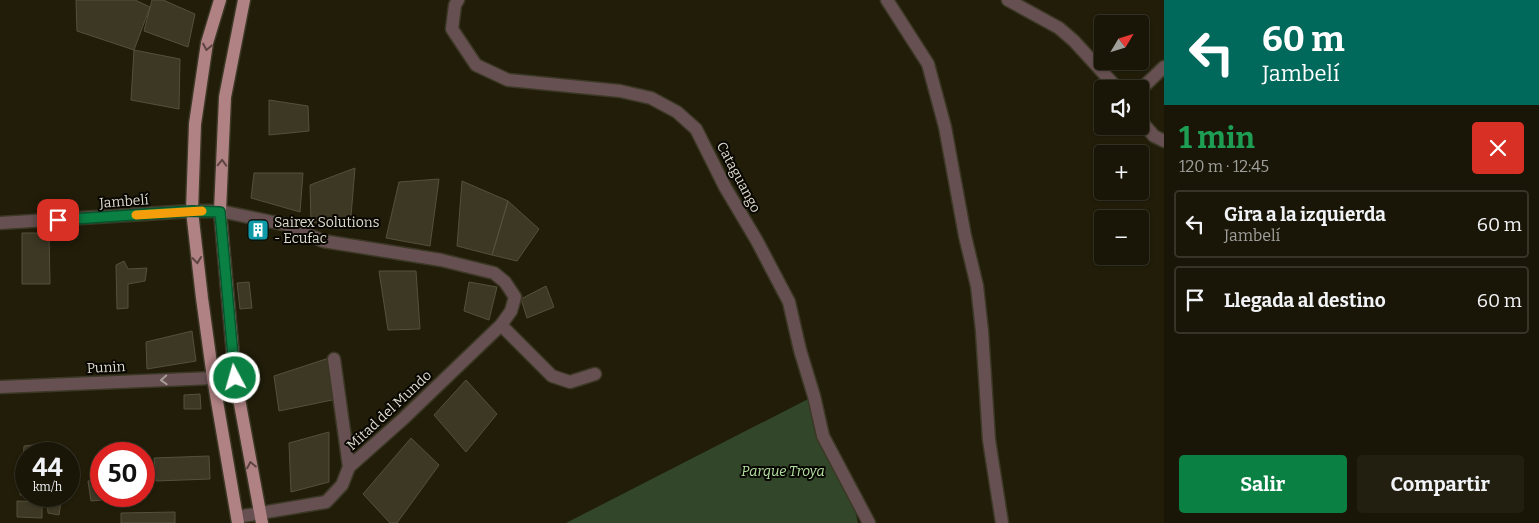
<!DOCTYPE html>
<html lang="es">
<head>
<meta charset="utf-8">
<style>
	body { margin:0; font-family:Bitter,serif; background:#221f11; color:#f1f3f6; height:100vh; display:flex; flex-direction:column; font-size:19px; white-space:nowrap }
	* { box-sizing:border-box; margin:0 }
	p { font-size:16px; color:#9f9f9b }
	.icon { flex:none; width:28px; height:28px; fill:none; stroke:currentColor; stroke-width:2; stroke-linecap:round; stroke-linejoin:round }
	.map { position:relative; flex:1; overflow:hidden }
	.drawer { display:flex; flex-direction:column; background:#191607; width:375px }
	.drawer>* { flex:none }
	.hud { background:#00695c; color:#fff; overflow:hidden }
	.needle { width:32px; rotate:52deg }
	.controls { position:absolute; left:1094px; top:15px; display:grid; gap:10px }
	.controls a { display:grid; place-items:center; width:55px; height:55px; border-radius:5px; background:#191607; box-shadow:0 1px 4px #0004,0 0 0 1px #373528; font-size:25px }
	.speed { position:absolute; left:15px; top:442px; display:flex; gap:10px; font-size:25px; font-weight:700; text-align:center }
	.speed>* { display:grid; place-content:center; width:65px; height:65px; border-radius:50%; background:#191607; box-shadow:0 1px 4px #0004,0 0 0 1px #373528; line-height:1 }
	.speed small { font-size:12px; font-weight:400 }
	.speed .limit { border:8px solid #d22; background:#fff; color:#111 }
	.pin { position:absolute; display:grid; place-items:center; width:42px; height:42px; color:#fff; margin:-21px; border-radius:10px; box-shadow:0 2px 8px #0006 }
	.me { position:absolute; width:55px; margin:-28px; rotate:354deg; stroke-linejoin:round; filter:drop-shadow(0 0 4px #0008) }
	.turn { display:flex; align-items:center; gap:18px; height:105px; padding:0 15px; font-size:22px }
	.turn .icon { width:65px; height:65px; stroke-width:2.5 }
	.turn b { display:block; font-size:35px; line-height:42px }
	.round { display:grid; place-items:center; flex:none; width:52px; height:52px; border-radius:5px; background:#221f11 }
	.summary { display:flex; align-items:center; justify-content:space-between; height:85px; padding:0 15px }
	h1 { font-size:30px; font-weight:700; line-height:38px; color:#1e9e55 }
	.cta { display:flex; gap:10px; margin-top:auto; padding:10px 15px }
	.cta a { flex:1; height:58px; border-radius:5px; background:#0b8043; color:#fff; font-size:20px; font-weight:700; line-height:58px; text-align:center }
	.cta a+a { background:#221f11; color:#f1f3f6 }
	ul { padding:0; list-style:none }
	li { display:flex; align-items:center; gap:15px; height:68px; margin:0 10px 8px; padding:0 5px; border:2px solid #373528; border-radius:5px }
	li div { flex:1 }
	li b { display:block; font-size:19px }
	li em { font-style:normal }
	main { display:flex; flex:1; min-height:0 }
	.map>svg:first-child { display:block }
	.green { fill:#324729 }
	.building { fill:#3d3824; stroke:#55503b }
	.lines { fill:none; stroke-linecap:round; stroke-linejoin:round }
	.minor-casing { stroke:#3b3825; stroke-width:15 }
	.major-casing { stroke:#3b3825; stroke-width:15 }
	.minor { stroke:#675051; stroke-width:12 }
	.major { stroke:#b18284; stroke-width:12 }
	.oneway { stroke:#5d4443 }
	.oneway2 { stroke:#a89c96 }
	.route-casing { stroke:#07532c; stroke-width:12 }
	.route { stroke:#0b8043; stroke-width:9 }
	.slow { stroke:#f59e0b; stroke-width:9 }
	.labels { text-anchor:middle; stroke-width:4; stroke-linejoin:round; paint-order:stroke }
	.street-label { font-size:14px; fill:#dddbce; stroke:#090702 }
	.poi-label { font-size:14px; fill:#dddbce; stroke:#090702; text-anchor:start }
	.park-label { font-size:14px; font-style:italic; fill:#b3e1a1; stroke:#090702 }
</style>
</head>
<body>
<main>
<div class="map">
<svg width="1164" height="523" viewBox="0 0 1164 523">
	<rect width="100%" height="100%" fill="#211d09"/>
	<path class="green" d="M814,396L823,436L850,487L858,523H566Z"/>
	<path class="building" d="M76,0H135L150,7L134,50L77,31Z
		M152,0H163L195,14L188,47L144,31Z
		M134,50L180,59L179,109L131,100Z
		M269,100L308,106L309,131L269,135Z
		M355,168L350,228L311,222L310,185Z
		M254,173H303L300,212L251,198Z
		M439,179L430,246L386,238L399,182Z
		M462,181L508,201L492,255L457,246Z
		M508,201L539,229L517,261L492,255Z
		M254,223L261,225L262,235H254Z
		M22,233H49L50,284H22Z
		M124,261L128,269L147,268L145,281L128,284V308L117,309L116,265Z
		M379,271H416L420,329L388,330Z
		M249,282L252,308L240,309L237,283Z
		M469,282L497,287L489,320L464,311Z
		M546,286L554,307L527,318L521,299Z
		M192,331L196,361L147,369L146,342Z
		M329,358L337,399L279,411L274,376Z
		M466,380L497,414L466,452L434,415Z
		M200,394L201,409H184V395Z
		M329,432V482L291,492L289,443Z
		M411,438L439,465L397,523H390L363,494Z
		M52,443L53,454H26V495H20L24,446Z
		M209,456L210,479L156,481L154,458Z
		M101,480V496L133,497L91,501L88,481Z
		M17,501L42,502V518L17,517Z
		M61,501L59,515L48,513L47,502Z
		M175,512V523H121V513Z"/>
	<g class="lines">
		<g class="minor-casing">
			<path id="minor" d="M458,0L455,5L452,29L476,65L508,80L620,91L651,98L677,112L696,129L725,187L757,241L789,302L800,350L814,396L823,436L869,523
				M887,0L928,64L945,127L965,236L977,286L982,331L989,440L1002,523
				M1008,0L1059,28L1074,41L1118,89
				M1140,90L1164,67
				M1140,120L1154,136L1164,141
				M0,223L192,211H220L287,225L323,241L441,260L494,273L505,282L515,297L511,311L501,325L552,376L570,382L595,374
				M334,359L349,467
				M0,387L213,378
				M237,517L326,502L342,485L349,467L403,419L501,325"/>
		</g>
		<g class="major-casing">
			<path id="major" d="M220,0L207,43L195,124L192,211L202,298L213,378L238,523
				M244,0L225,97L220,211L235,377L262,523"/>
		</g>
		<use href="#minor" class="minor"/>
		<use href="#major" class="major"/>
	</g>
	<defs><path id="oneway-chevron" d="M-2-3.5L2.5 0L-2 3.5" fill="none" stroke-width="1.6" stroke-linecap="round" stroke-linejoin="round" transform="scale(1.25)"/></defs>
	<g class="oneway">
		<use href="#oneway-chevron" transform="translate(207 47) rotate(101)"/>
		<use href="#oneway-chevron" transform="translate(222 163) rotate(-88)"/>
		<use href="#oneway-chevron" transform="translate(197 260) rotate(84)"/>
		<use href="#oneway-chevron" transform="translate(251 465) rotate(-101)"/>
	</g>
	<use class="oneway2" href="#oneway-chevron" transform="translate(164 380) rotate(177)"/>
	<g class="lines">
		<g class="route-casing">
			<path id="route" d="M58,220L192,211L220,212L235,378"/>
		</g>
		<use href="#route" class="route"/>
		<path class="slow" d="M136,215L202,211"/>
	</g>
	<defs>
		<g id="building-square" transform="scale(1.125)"><rect x="-9" y="-9" width="18" height="18" rx="4" fill="#0f9aa8" stroke="#090702"/><path d="M-4-6H4V6H1V3H-1V6H-4ZM-2.5-4.3h1.7v1.8h-1.7ZM.8-4.3h1.7v1.8H.8ZM-2.5-1h1.7V.8h-1.7ZM.8-1h1.7V.8H.8Z" fill="#fff"/></g>
	</defs>
	<g fill-rule="evenodd">
		<use href="#building-square" x="258" y="230"/>
	</g>
	<g class="labels">
		<g class="street-label">
			<text transform="translate(739 177) rotate(62)" y="5">Cataguango</text>
			<text transform="translate(124 201) rotate(-4)" y="5">Jambelí</text>
			<text transform="translate(106 367) rotate(-3)" y="5">Punin</text>
			<text transform="translate(389 410) rotate(-43)" y="5">Mitad del Mundo</text>
		</g>
		<g class="poi-label">
			<text x="274" y="227">Sairex Solutions<tspan x="274" dy="16">- Ecufac</tspan></text>
		</g>
		<g class="park-label">
			<text x="783" y="476">Parque Troya</text>
		</g>
	</g>
</svg>
<div class="controls">
<a><svg class="needle" viewBox="-14 -14 28 28"><path d="M0-13l5 13h-10z" fill="#e53935"/><path d="M0 13l5-13h-10z" fill="#9f9f9b"/></svg></a>
<a><svg class="icon" aria-label="sound" viewBox="0 0 24 24"><path d="M4 9h4l5-4v14l-5-4H4zM17 9q2 3 0 6"/></svg></a>
<a>+</a>
<a>−</a>
</div>
<div class="speed"><div>44<small>km/h</small></div><div class="limit">50</div></div>
<div class="pin" style="left:58px;top:220px;background:#d93025"><svg class="icon" aria-label="arrive" viewBox="0 0 24 24"><path d="M6 21V4h12l-3 4 3 4H6"/></svg></div>
<svg class="me" style="left:235px;top:378px" viewBox="-20 -20 40 40"><circle r="17" fill="#0b8043" stroke="#fff" stroke-width="3"/><path d="M0-11L8 9 0 5-8 9z" fill="#fff"/></svg>
</div>
<section class="drawer">
<div class="hud">
<div class="turn"><svg class="icon" aria-label="left" viewBox="0 0 24 24"><path d="M17 20v-9H6M10 6l-5 5 5 5"/></svg><div><b>60 m</b>Jambelí</div></div>
</div>
<div class="summary"><div><h1>1 min</h1><p>120 m · 12:45</p></div><a class="round" style="background:#d93025;color:#fff"><svg class="icon" aria-label="close" viewBox="0 0 24 24"><path d="M6 6l12 12M18 6L6 18"/></svg></a></div>
<ul>
<li><svg class="icon" aria-label="left" viewBox="0 0 24 24"><path d="M17 20v-9H6M10 6l-5 5 5 5"/></svg><div><b>Gira a la izquierda</b><p>Jambelí</p></div><em>60 m</em></li>
<li><svg class="icon" aria-label="arrive" viewBox="0 0 24 24"><path d="M6 21V4h12l-3 4 3 4H6"/></svg><div><b>Llegada al destino</b></div><em>60 m</em></li>
</ul>
<div class="cta"><a>Salir</a><a>Compartir</a></div>
</section>
</main>
</body>
</html>
